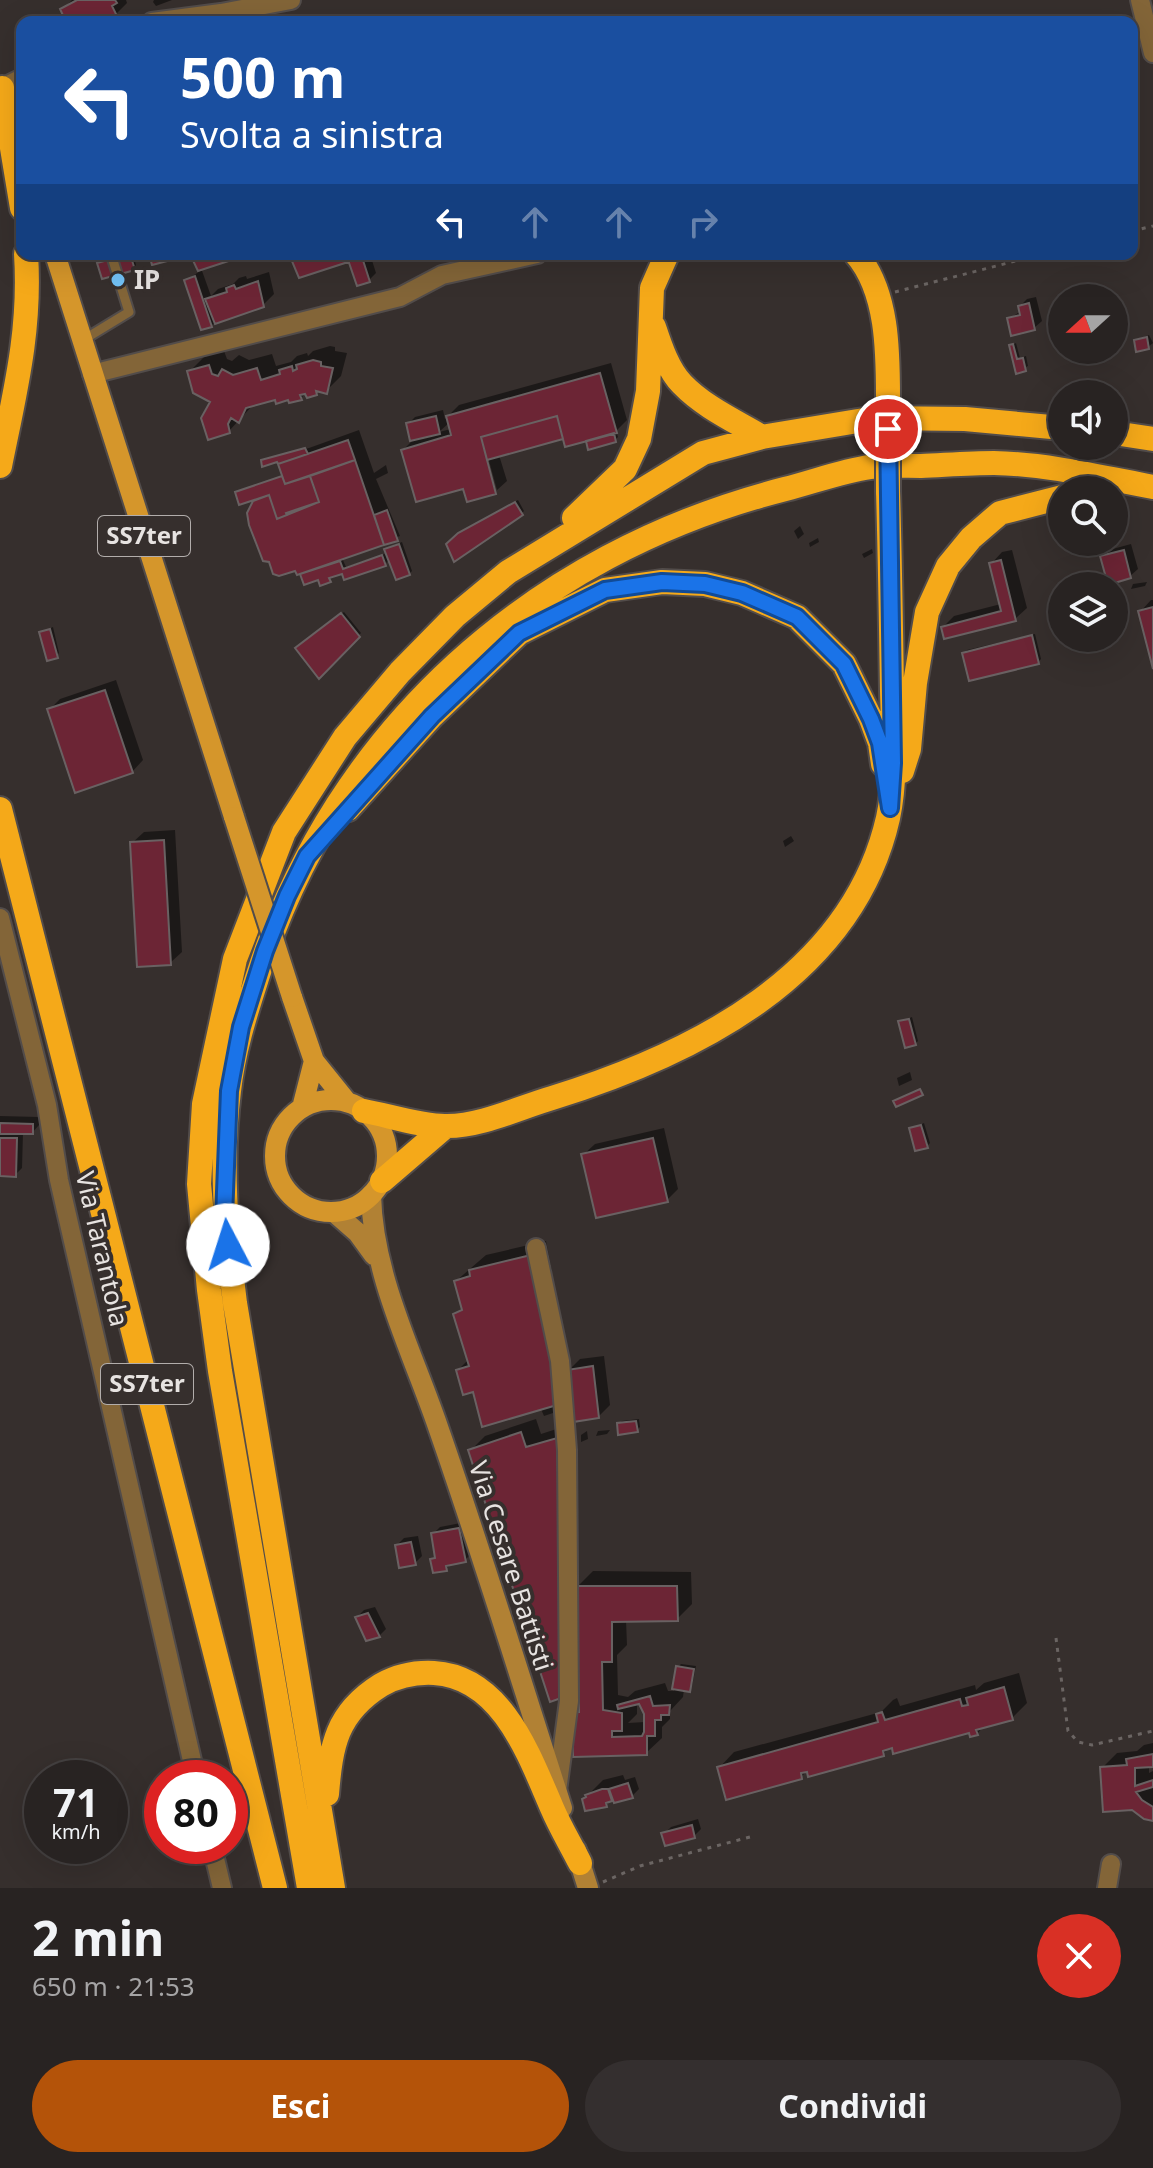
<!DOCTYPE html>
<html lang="it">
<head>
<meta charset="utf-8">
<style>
	body { margin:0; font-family:"Noto Sans",sans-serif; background:#342f2f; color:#f1f3f6; height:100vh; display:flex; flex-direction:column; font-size:30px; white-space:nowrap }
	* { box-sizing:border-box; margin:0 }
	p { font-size:26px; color:#a5a4a5 }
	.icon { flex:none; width:44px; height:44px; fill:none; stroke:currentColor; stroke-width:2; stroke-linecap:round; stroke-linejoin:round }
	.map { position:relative; height:1888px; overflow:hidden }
	.panel { display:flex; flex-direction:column; background:#282322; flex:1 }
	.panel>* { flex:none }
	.hud { position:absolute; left:16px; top:16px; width:1122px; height:244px; border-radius:16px; box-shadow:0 8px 32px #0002,0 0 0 2px #444040; background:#1a4fa0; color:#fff; overflow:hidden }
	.needle { width:52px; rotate:249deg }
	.buttons { position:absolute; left:1048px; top:284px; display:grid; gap:16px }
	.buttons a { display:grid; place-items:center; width:80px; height:80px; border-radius:50%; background:#282322; box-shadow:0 8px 32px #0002,0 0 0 2px #444040; font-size:40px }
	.speed { position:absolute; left:24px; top:1760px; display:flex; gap:16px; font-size:40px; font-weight:700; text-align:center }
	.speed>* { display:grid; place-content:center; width:104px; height:104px; border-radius:50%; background:#282322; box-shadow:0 8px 32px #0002,0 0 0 2px #444040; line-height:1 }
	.speed small { font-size:20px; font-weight:400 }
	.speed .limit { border:12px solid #d22; background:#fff; color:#111 }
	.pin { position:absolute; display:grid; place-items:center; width:68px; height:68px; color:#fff; margin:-34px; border:4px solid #fff; border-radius:50%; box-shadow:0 2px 8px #0007 }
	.me { position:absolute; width:88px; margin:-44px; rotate:355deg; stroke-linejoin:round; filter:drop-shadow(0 0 6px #0008) }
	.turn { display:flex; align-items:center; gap:28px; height:168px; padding:0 32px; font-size:36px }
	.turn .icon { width:104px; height:104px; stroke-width:2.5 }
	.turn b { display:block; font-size:56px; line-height:68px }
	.lanes { display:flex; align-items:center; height:76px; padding:0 32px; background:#0003; justify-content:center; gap:40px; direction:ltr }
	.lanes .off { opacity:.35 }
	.round { display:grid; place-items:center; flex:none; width:84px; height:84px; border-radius:42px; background:#342f2f }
	.headline { display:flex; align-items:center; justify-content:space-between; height:136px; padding:0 32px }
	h1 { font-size:48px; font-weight:700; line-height:60px }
	.cta { display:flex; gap:16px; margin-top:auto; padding:16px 32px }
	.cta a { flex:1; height:92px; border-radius:48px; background:#b45309; color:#fff; font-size:32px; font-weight:700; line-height:92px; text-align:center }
	.cta a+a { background:#342f2f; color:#f1f3f6 }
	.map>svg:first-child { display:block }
	.shadow { fill:#0007; fill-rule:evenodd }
	.building { fill:#6c2535; stroke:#696162; stroke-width:2 }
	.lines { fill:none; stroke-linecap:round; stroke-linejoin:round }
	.lane-casing { stroke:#524c4a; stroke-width:13 }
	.street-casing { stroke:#524c4a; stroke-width:22 }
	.secondary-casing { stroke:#524c4a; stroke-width:24 }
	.primary-casing { stroke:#524c4a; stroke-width:24 }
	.highway-casing { stroke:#524c4a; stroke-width:28 }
	.path { stroke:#6b6563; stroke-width:3; stroke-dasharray:4 6; stroke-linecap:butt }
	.lane { stroke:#836538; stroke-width:9 }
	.street { stroke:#836538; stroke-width:18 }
	.secondary { stroke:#b18134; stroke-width:20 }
	.primary { stroke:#d5962b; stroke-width:20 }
	.highway { stroke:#f5a919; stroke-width:24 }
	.primary-bridge-casing { stroke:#524c4a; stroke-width:24; stroke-linecap:butt }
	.highway-bridge-casing { stroke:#524c4a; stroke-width:28; stroke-linecap:butt }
	.primary-bridge { stroke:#d5962b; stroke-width:20 }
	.highway-bridge { stroke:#f5a919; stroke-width:24 }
	.route-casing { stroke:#114b97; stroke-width:20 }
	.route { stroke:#1a73e8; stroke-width:14 }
	.poi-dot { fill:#72c1f5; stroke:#362f2d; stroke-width:3 }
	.labels { text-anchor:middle; stroke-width:8; stroke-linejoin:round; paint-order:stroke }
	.shield { fill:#362f2d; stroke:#b2adab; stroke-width:2 }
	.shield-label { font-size:24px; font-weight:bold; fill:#e7e3e1 }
	.poi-label { font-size:26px; font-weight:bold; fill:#e7e3e1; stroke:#362f2d; text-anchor:start }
	.street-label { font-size:26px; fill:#e7e3e1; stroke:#362f2d }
</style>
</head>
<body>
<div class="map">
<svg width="1153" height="1888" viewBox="0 0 1153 1888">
	<rect width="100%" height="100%" fill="#362f2d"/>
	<path class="shadow" d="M72,0H126L127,3L116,14L102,22H68L62,10Z
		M154,0H172L156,6L153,2Z
		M125,254H133L136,265L134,268L99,264Z
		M193,254H243L201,268L211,296L218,289L233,284L239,278L246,276L247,279L269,272L274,294L263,305L211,325L187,280L200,271Z
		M291,254H370L376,273L369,280L350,257L347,260Z
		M1036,297L1042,321L1034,328L1009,319L1021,311L1020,306L1027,299Z
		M1149,335L1153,343L1148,347L1136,340Z
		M1016,343L1020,358L1026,356L1028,366L1017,371L1011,346Z
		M330,346L335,347V351L347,353L341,376L326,391L307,392L301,398L276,397L253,405L229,431L213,401L189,372L204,357L224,351L227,359L232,361L239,355L249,360L272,354L276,366L291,362L297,356L307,353L308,356L313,351Z
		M611,363L627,420L616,431L618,437L615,440L564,437L499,455L507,481L497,490L480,428L465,486L403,450L412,441L408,424L415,417L443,410L445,419L459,405ZM450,422L451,429L439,432Z
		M359,430L374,473L386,465L388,473L376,479L400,536L342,558L346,567L388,553L386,549L389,547L402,542L412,571L409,574L390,559L385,564L343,571L321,583L320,578L305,583L301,572L254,502L260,496L237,493L284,475L279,459L263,461L266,458L309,448Z
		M518,500L524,511L521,514L464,531Z
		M800,526L804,534L798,539L794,531Z
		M818,538L819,542L810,547L809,543Z
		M1131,544L1138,569L1130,576L1102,557L1109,550Z
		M872,549L873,553L864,558L862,554Z
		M1012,550L1027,608L1015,619L943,627L954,616L1001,604L991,564L1002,552Z
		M1147,582L1145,586L1131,589L1133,584Z
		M1151,600H1153V661L1140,612Z
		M344,612L361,633L320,676L300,645Z
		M53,627L59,653L56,656L42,632Z
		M1035,634L1041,659L1038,662L964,654L967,650Z
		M116,680L143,760L132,772L49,710L60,699Z
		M175,830L182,952L170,963L132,843L144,832Z
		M791,836L794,841L785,847L783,841Z
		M912,1017L918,1041L915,1044L900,1022Z
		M910,1072L912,1080L899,1086L897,1078Z
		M0,1116L39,1117V1125L32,1133H23L22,1168L15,1175L0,1174Z
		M924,1123L930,1143L927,1146L911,1129Z
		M664,1128L678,1189L667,1200L583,1155L595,1144Z
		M546,1241L552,1271L549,1274L563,1327L568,1371L580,1359L604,1356L610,1405L599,1416L556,1412L544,1416L540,1407L474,1389L458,1370L469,1359L456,1314L463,1307L456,1281L486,1255ZM545,1333H549L557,1396H553Z
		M536,1419L541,1434L572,1424L576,1588L593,1571L691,1572L692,1604L677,1619L626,1620L627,1645L617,1655L618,1695L628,1697L635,1691L665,1683L668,1691H674L678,1667L681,1664L696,1666L692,1686L689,1690L684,1689L683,1697L670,1711V1719L662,1727V1738L646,1753L575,1755L574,1713L581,1707L580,1678L563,1695L470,1451L485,1436ZM640,1702L646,1713L645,1722L628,1723L637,1714V1703Z
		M639,1419L640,1427L637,1430L619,1424L622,1421Z
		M610,1430L607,1434L596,1436L598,1431Z
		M587,1431L588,1439L581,1442V1435Z
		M466,1522L472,1553L465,1560L452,1563L446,1569L432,1560L437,1555L433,1534L440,1527Z
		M418,1536L422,1556L415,1563L397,1545L404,1538Z
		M375,1607L386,1629L379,1636L357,1617L364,1610Z
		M1019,1673L1027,1703L1012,1718L984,1726L977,1734L971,1730L891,1747L883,1754L808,1770L801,1777L719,1768L734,1752L881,1712L893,1700L897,1698L900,1706L975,1685L976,1690L984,1683Z
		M1153,1743V1766H1149V1773L1153,1771V1819L1102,1768L1117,1753L1137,1751L1144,1745Z
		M623,1775L625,1780L635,1777L639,1789L632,1796L614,1797L606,1805L584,1799L603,1780Z
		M698,1819L701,1829L694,1836L664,1834L671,1827Z"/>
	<path class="building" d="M77,0H115L117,3L112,6L117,16L106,22H66L60,9Z
		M130,254L135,270L102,279L97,263Z
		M149,254H174L175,259L152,265Z
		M190,254H247V255L198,271Z
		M289,254H345L348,262L299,278Z
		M346,254H361L370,282L357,286Z
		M195,276L212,327L201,330L184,280Z
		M258,281L264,307L215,324L205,299L227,292L226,288L234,285L236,289Z
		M1029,303L1035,330L1011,336L1007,318L1020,315L1018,306Z
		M1147,337L1149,349L1136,352L1134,340Z
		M1013,344L1017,359L1023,358L1026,371L1016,374L1009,345Z
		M313,360L321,362V366L333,368L327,394L316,391L317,395L307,398L305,394L300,395L302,400L289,403L288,400L276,404L275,400L246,408L239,423L231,418L228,424L230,433L208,440L201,418L210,402L193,393L187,371L209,365L212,374L218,376L222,369L233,375L257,368L261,380L280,374L279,370L292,366L293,371L297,369L296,365Z
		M600,373L617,433L565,447L557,416L481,437L496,494L467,502L463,489L416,502L401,450L451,435L446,416Z
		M436,416L440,434L410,441L406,423Z
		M557,416L563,439L487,460L481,437Z
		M614,433L616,442L588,450L586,441Z
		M348,440L355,460L285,484L278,464Z
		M305,448L308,454L278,464L277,462L262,467L261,460Z
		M355,460L384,545L297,575L295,571L279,576L273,574L269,562L263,561L249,525L247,513L253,501L269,495L277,519L287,515L286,513L319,502L310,476Z
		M282,476L285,484L310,476L319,502L277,519L269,495L239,505L235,492Z
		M515,502L523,515L454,562L446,544L458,533Z
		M387,510L398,541L384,545L374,515Z
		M399,544L410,575L396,580L384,549Z
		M1124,550L1131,578L1108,585L1100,556Z
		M382,555L386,566L344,580L342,574L329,578L331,582L320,586L318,580L304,585L300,574L340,561L343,569Z
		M1001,560L1016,621L944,639L941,627L1001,611L989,563Z
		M1153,607V669L1138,611Z
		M341,613L360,637L319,679L295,648Z
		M50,629L58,658L47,661L39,632Z
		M1032,635L1039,664L969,681L962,653Z
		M105,690L133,773L75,793L47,709Z
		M164,840L171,965L137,967L130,842Z
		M909,1019L916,1045L905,1048L898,1021Z
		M920,1089L923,1095L896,1107L893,1101Z
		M0,1123L33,1124V1134H0Z
		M921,1125L928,1148L915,1151L909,1128Z
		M0,1138H17L16,1177L0,1176Z
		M653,1138L668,1202L596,1218L581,1154Z
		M531,1255L537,1288L535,1289L548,1343L557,1405L482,1427L473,1392L463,1395L456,1370L469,1366L453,1314L462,1310L454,1281L470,1276L469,1270Z
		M593,1366L599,1418L573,1422L567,1370Z
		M636,1421L638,1432L618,1435L617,1423Z
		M521,1432L526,1447L557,1438L564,1697L550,1702L468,1450Z
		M459,1528L466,1562L446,1566L447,1571L433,1573L430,1559L435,1558L431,1533Z
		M411,1542L416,1565L399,1568L395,1545Z
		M576,1586H677L678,1621L612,1622V1662H602L603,1710L622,1713V1731H612V1737L642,1736L644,1732V1714L639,1704L618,1709L617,1705L650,1696L653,1706L670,1705L669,1715H661V1720H655V1736H647V1755L573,1757L572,1712H579Z
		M368,1613L380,1637L366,1641L355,1617Z
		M676,1666L694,1669L690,1692L672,1689Z
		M1004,1687L1013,1720L976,1730L978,1735L970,1737L969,1733L893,1754L892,1748L883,1751L884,1756L808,1777L807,1772L801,1773L802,1779L726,1800L717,1767L878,1722L876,1714L882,1712L885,1720L960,1699L962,1706L968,1705L966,1698Z
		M1153,1754V1767L1135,1768V1786L1153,1780V1787L1136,1792L1142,1800L1153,1807V1821L1144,1819L1132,1810L1103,1812L1100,1767L1127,1765L1126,1759Z
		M628,1783L633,1798L614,1803L609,1789Z
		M602,1789H608L612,1801L606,1803L607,1807L585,1811L582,1799L586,1797L585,1795Z
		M692,1825L695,1838L665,1846L661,1833Z"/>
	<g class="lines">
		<g class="lane-casing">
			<path id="lane" d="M83,340L129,312L111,254"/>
		</g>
		<g class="street-casing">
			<path id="street" d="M1140,0L1153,53
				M152,22L221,13L291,0
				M2,88L22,78
				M92,374L400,297L442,275L537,254
				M0,918L47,1105L59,1180L196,1778
				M536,1248L560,1361L567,1450L569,1701L557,1791
				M212,1846L222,1888
				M1107,1888L1111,1864"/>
		</g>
		<g class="secondary-casing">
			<path id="secondary" d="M371,1195C373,1276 412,1351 438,1427C482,1553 521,1681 562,1808
				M334,1212L358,1233L374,1255
				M576,1850L588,1888"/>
		</g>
		<g class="primary-casing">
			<path id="primary" d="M55,254L234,817
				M292,997L314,1061L347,1102
				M275 1156a56 56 0 1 1 112 0a56 56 0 1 1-112 0Z
				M302,1108L314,1061"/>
		</g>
		<g class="highway-casing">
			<path id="highway" d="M2,88L22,208
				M856,254C888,291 888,352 888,398
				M654,327C660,345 668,370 682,384C704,407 735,421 762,437
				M1114,433L1153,439
				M0,466C15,392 31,330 26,254
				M574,518L625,469L639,439L648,391L652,288L667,254
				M902,771L909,749L915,683L927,612L948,566L971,538L1000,513L1062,497
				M0,809L275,1888
				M348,809L432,716L519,633L605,590L662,582L705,584L742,593L797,617L844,664L871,719L880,743L883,764
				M364,1111C387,1115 424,1127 447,1126C482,1126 518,1108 552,1098C694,1054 852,976 888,818C897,777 893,732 892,691C891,624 890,558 888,491
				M382,1181L446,1126
				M327,1794C331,1746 336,1713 381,1685C397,1676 415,1672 434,1673C502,1677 529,1755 552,1808C560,1827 571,1845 580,1863
				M309,1888L220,1371L209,1290L199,1184L204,1104L235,959L284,832L345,737L400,672L455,616L508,572L703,453L762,437L876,418L965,419L1062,428
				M333,1888L235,1303C226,1232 220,1162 229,1091C233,1053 245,1015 257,978C335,729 534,553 785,489C813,482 842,471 870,467C887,465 904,466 921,466C945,465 970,463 994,463C1047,464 1101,477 1153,487"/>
		</g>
		<path class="path" d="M1132,231L1153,226
			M895,292L1043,254
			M1056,1638L1068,1731L1078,1742L1092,1745L1153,1731
			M603,1882L640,1866L750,1837"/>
		<use href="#lane" class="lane"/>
		<use href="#street" class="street"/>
		<use href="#secondary" class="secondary"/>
		<use href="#primary" class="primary"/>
		<use href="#highway" class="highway"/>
		<g class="primary-bridge-casing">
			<path id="primary-bridge" d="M234,817L292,997"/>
		</g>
		<g class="highway-bridge-casing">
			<path id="highway-bridge" d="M888,491V398"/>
		</g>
		<use href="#primary-bridge" class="primary-bridge"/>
		<use href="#highway-bridge" class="highway-bridge"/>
	</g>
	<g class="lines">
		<g class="route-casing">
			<path id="route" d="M228,1245L224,1217L229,1091L241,1027L265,951L287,896L307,856L432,716L519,633L605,590L662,582L705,584L742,593L797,617L844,664L871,719L880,743L890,808L893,763L888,429"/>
		</g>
		<use href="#route" class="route"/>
	</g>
	<circle class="poi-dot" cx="118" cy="280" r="8"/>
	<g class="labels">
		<g class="shield">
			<rect x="98" y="516" width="92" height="40" rx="6"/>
			<rect x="101" y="1364" width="92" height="40" rx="6"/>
		</g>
		<g class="shield-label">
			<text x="144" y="544">SS7ter</text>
			<text x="147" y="1392">SS7ter</text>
		</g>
		<g class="poi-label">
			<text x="134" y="289">IP</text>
		</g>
		<g class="street-label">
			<text transform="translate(102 1249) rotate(77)" y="9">Via Tarantola</text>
			<text transform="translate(511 1566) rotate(72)" y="9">Via Cesare Battisti</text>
		</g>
	</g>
</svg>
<div class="buttons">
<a><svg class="needle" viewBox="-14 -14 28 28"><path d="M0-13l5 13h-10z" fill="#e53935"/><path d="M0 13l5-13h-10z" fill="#a5a4a5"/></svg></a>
<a><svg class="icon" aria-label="sound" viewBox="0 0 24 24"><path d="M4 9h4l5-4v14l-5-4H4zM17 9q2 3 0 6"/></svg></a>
<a><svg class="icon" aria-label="search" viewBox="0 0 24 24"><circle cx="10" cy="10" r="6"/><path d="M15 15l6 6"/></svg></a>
<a><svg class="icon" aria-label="layers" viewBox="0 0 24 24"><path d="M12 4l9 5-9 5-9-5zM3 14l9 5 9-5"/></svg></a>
</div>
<div class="speed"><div>71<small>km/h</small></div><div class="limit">80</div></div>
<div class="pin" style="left:888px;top:429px;background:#d93025"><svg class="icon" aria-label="arrive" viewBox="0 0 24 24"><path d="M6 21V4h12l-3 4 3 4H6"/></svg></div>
<svg class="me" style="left:228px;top:1245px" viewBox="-20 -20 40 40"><circle r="19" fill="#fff"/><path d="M0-13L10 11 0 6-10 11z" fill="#1a73e8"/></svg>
<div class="hud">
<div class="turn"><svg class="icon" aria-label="left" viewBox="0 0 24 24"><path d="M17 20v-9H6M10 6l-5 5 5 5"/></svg><div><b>500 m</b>Svolta a sinistra</div></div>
<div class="lanes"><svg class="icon" aria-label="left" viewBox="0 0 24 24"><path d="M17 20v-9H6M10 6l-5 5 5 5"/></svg><svg class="icon off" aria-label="ahead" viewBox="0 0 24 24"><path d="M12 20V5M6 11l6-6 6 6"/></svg><svg class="icon off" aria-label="ahead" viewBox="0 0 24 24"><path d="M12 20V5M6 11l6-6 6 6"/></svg><svg class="icon off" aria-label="right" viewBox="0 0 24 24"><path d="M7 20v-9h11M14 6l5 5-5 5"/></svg></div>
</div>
</div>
<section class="panel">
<div class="headline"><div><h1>2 min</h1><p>650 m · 21:53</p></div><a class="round" style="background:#d93025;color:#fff"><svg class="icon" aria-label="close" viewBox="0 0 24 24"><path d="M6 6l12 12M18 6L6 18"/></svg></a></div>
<div class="cta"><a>Esci</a><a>Condividi</a></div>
</section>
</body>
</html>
